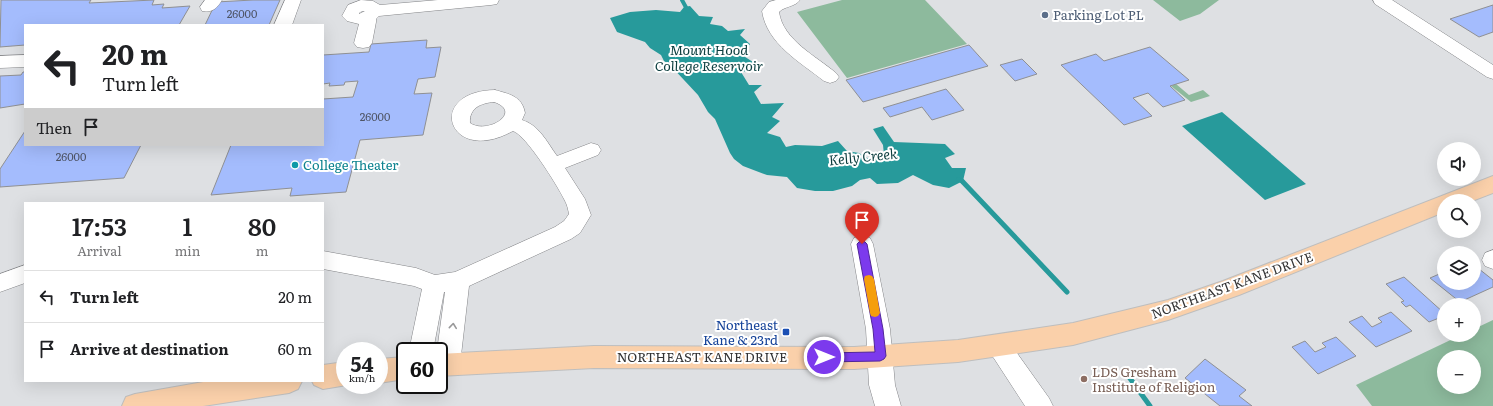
<!DOCTYPE html>
<html lang="en">
<head>
<meta charset="utf-8">
<style>
	body { margin:0; font-family:Literata,serif; background:#f6f6f6; color:#202124; height:100vh; display:flex; flex-direction:column; font-size:15px; white-space:nowrap }
	* { box-sizing:border-box; margin:0 }
	p { font-size:13px; color:#757577 }
	.icon { flex:none; width:22px; height:22px; fill:none; stroke:currentColor; stroke-width:2; stroke-linecap:round; stroke-linejoin:round }
	.map { position:relative; flex:1; overflow:hidden }
	.sheet { position:absolute; left:24px; top:202px; width:300px; height:180px; display:flex; flex-direction:column; background:#fff; border-radius:0px; box-shadow:0 4px 16px #0002 }
	.sheet>* { flex:none }
	.top-card { position:absolute; left:24px; top:24px; width:300px; height:122px; border-radius:0px; box-shadow:0 4px 16px #0002; background:#fff; color:#202124; overflow:hidden }
	.buttons { position:absolute; left:1437px; top:142px; display:grid; gap:8px }
	.buttons a { display:grid; place-items:center; width:44px; height:44px; border-radius:50%; background:#fff; box-shadow:0 4px 16px #0002; font-size:20px }
	.speed { position:absolute; left:336px; top:342px; display:flex; gap:8px; font-size:20px; font-weight:700; text-align:center }
	.speed>* { display:grid; place-content:center; width:52px; height:52px; border-radius:50%; background:#fff; box-shadow:0 4px 16px #0002; line-height:1 }
	.speed small { font-size:10px; font-weight:400 }
	.speed .limit { border:2px solid #111; border-radius:6px; background:#fff; color:#111 }
	.pin { position:absolute; display:grid; place-items:center; width:34px; height:34px; color:#fff; margin:-41px -17px; border-radius:50% 50% 50% 0; rotate:-45deg; box-shadow:0 0 4px #0007 }
	.pin .icon { rotate:45deg }
	.me { position:absolute; width:44px; margin:-22px; rotate:90deg; stroke-linejoin:round; filter:drop-shadow(0 0 3px #0008) }
	.turn { display:flex; align-items:center; gap:14px; height:84px; padding:0 12px; font-size:18px }
	.turn .icon { width:52px; height:52px; stroke-width:2.5 }
	.turn b { display:block; font-size:28px; line-height:34px }
	.then { display:flex; align-items:center; height:38px; padding:0 12px; background:#0003; gap:8px; font-size:15px }
	.eta { display:flex; justify-content:space-evenly; align-items:center; height:68px; text-align:center }
	.eta b { font-size:24px; font-weight:600; line-height:28px }
	ul { padding:0; list-style:none }
	li { display:flex; align-items:center; gap:12px; height:52px; padding:0 12px; border-top:1px solid #e0e0e0 }
	li div { flex:1 }
	li b { display:block; font-size:15px }
	li em { font-style:normal }
	.map>svg:first-child { display:block }
	.green { fill:#8dba9d; fill-rule:evenodd }
	.water { fill:#279a9b }
	.lines { fill:none; stroke-linecap:round; stroke-linejoin:round }
	.stream-far1 { stroke:#279a9b; stroke-width:4 }
	.stream { stroke:#279a9b; stroke-width:5 }
	.building { fill:#a4bcfd; stroke:#8f9093 }
	.minor-casing { stroke:#848588; stroke-width:1 }
	.major-casing { stroke:#bebebe; stroke-width:2 }
	.minor { fill:#fff; fill-rule:evenodd }
	.major { fill:#fad0aa; fill-rule:evenodd }
	.oneway { stroke:#99999a }
	.route { fill:#7c3aed; stroke:#51269a }
	.slow { fill:#f59e0b }
	.service-dot { fill:#5c6f8a; stroke:#fff; stroke-width:1.5 }
	.culture-dot { fill:#0f9aa8; stroke:#fff; stroke-width:1.5 }
	.transit-dot { fill:#1a4fb4; stroke:#fff; stroke-width:1.5 }
	.education-dot { fill:#8d6e63; stroke:#fff; stroke-width:1.5 }
	.labels { text-anchor:middle; stroke-width:4; stroke-linejoin:round; paint-order:stroke }
	.number-label { font-size:11px; fill:#4f5566 }
	.service-label { font-size:13px; fill:#4e5e75; stroke:#fff; text-anchor:start }
	.culture-label { font-size:13px; fill:#0d838f; stroke:#fff; text-anchor:start }
	.street-label { font-size:13px; fill:#333334; stroke:#fff }
	.transit-label { font-size:13px; fill:#164399; stroke:#fff; text-anchor:end }
	.education-label { font-size:13px; fill:#785e54; stroke:#fff; text-anchor:start }
	.water-label { font-size:14px; font-style:italic; fill:#0c3e3f; stroke:#fff }
</style>
</head>
<body>
<div class="map">
<svg width="1493" height="406" viewBox="0 0 1493 406">
	<rect width="100%" height="100%" fill="#dee0e3"/>
	<path class="green" d="M842,0H925L967,44L847,78L797,12Z
		M1153,0H1219L1200,14L1180,21Z
		M1176,84L1189,95L1203,90L1210,96L1191,102L1171,86Z
		M1493,320V406H1372L1356,385L1461,335H1474V329ZM1444,357H1474V387H1444Z"/>
	<path class="water" d="M690,6L699,16L713,17L710,24L722,26L728,31L745,29L740,35L750,44L742,55L753,62V70L741,72L749,85H762L754,92L761,104L784,103L772,117L780,121L767,133L780,137L786,147L795,145L822,146L838,141L847,151L859,153L869,159L884,155L883,145L873,129L883,126L894,142L945,144L955,154L945,158L952,168H966L963,181L949,188L933,185L913,175L898,183L877,184L870,178L860,180L852,186L833,191H815L797,188L787,177L767,175L743,166L734,159L730,153L715,119L708,112L698,95L670,65L664,61L661,55L650,48L645,42L617,32L610,18L630,12L656,10L680,12L684,7Z
		M1222,112L1306,184L1265,200L1182,126Z"/>
	<g class="lines">
		<path class="stream-far1" d="M682,0L688,11
			M958,179L963,182"/>
		<path class="stream" d="M962,181L1067,292
			M1129,377L1150,406"/>
	</g>
	<path class="building" d="M1,0H91L89,3L154,0L152,5L164,4L162,8L190,6L179,25H25V45L0,47Z
		M253,0H280L269,25H205L216,2Z
		M1493,5V32L1479,37L1450,19Z
		M427,40L426,48L441,47L435,77L418,79L414,94L432,93L423,135L360,140L346,192L290,196L292,188L211,195L231,145H323V99L353,97L358,81L345,82L344,85L329,86L330,83L323,84V55L369,52L371,44Z
		M969,45L988,66L863,102L846,80Z
		M1150,47L1189,80L1170,86L1185,100L1163,107L1148,93L1133,98L1152,116L1124,125L1061,65L1096,54L1104,61Z
		M1022,59L1037,74L1015,81L1000,65Z
		M23,72H25V104L0,108V76L21,75Z
		M946,89L964,110L932,120L922,107L890,117L883,108Z
		M25,131V145H141L124,178L0,187V169Z
		M1474,265L1493,280V287L1460,302L1430,278L1444,272L1442,270L1444,269V283H1474Z
		M1404,277L1444,313V316L1429,322L1410,305L1406,307L1401,302L1404,301L1386,284Z
		M1391,312L1412,331L1376,347L1349,322L1362,316L1372,327L1382,322L1378,318Z
		M1336,337L1356,356L1318,374L1292,347L1305,341L1315,352L1326,347L1322,343Z
		M1205,359L1246,390L1239,396L1252,406H1220L1185,378Z"/>
	<g class="lines">
		<g class="minor-casing">
			<path id="minor" d="M205,0H222C217,8 213,13 202,11L200,7Z
				M285,0H301L292,25H274Z
				M361,0L373,1L380,5L438,0H499L497,4L491,5L379,16L376,19V22L372,43L369,47L363,48L357,47L354,43L359,24L347,21L342,16L348,5ZM362,11H365L359,14V13Z
				M776,0H800C795,7 785,6 779,12C783,40 816,56 836,73L839,77L836,81L830,83L824,81C800,62 767,44 762,11L769,2Z
				M1373,0H1392L1493,65V79L1487,77L1375,4Z
				M25,55V67L0,68V56Z
				M495,90C509,94 522,96 525,113L522,120C539,125 547,142 557,156L591,143L598,145L601,150L598,155L565,168L585,199L591,215L580,233L571,239L469,286L460,364L457,372L448,375L439,371V351H437L445,292H444L433,351H409L422,289L414,286L323,269V251L416,268L435,275L455,272L555,227L564,221L569,214C568,209 567,204 564,199C557,185 526,135 513,131C448,167 424,91 495,90ZM494,102C524,112 487,135 470,123C469,108 481,103 494,102Z
				M862,235L870,238L873,244L890,329L895,385L901,406H875L869,385L866,329L851,244L854,238Z
				M1493,250V269L1485,266L1482,260L1485,253Z
				M25,265V283L0,292V274Z
				M998,336L1007,339L1049,398L1053,406H1025L986,346L989,339Z"/>
		</g>
		<g class="major-casing">
			<path id="major" d="M1493,176V193L1472,201H1444V212L1239,295L1168,320L1073,345L958,362L854,369L594,368L439,376V354L594,346L854,347L958,340L1073,323L1168,300L1223,281Z
				M405,357V379L379,383V359Z
				M345,362V385H347L323,389L314,385L312,381H323V365Z
				M209,381H302L298,389L289,393L203,406H122L126,397L135,394Z"/>
		</g>
		<use href="#minor" class="minor"/>
		<use href="#major" class="major"/>
	</g>
	<defs><path id="oneway-chevron" d="M-2-3.5L2.5 0L-2 3.5" fill="none" stroke-width="1.6" stroke-linecap="round" stroke-linejoin="round"/></defs>
	<use class="oneway" href="#oneway-chevron" transform="translate(453 326) rotate(-84)"/>
	<path class="route" d="M862,240L865,242L867,244L883,329L886,356L884,359L880,361L824,362L821,361L819,357L821,354L824,353L875,352L873,329L857,244L859,242Z"/>
	<path class="slow" d="M869,275L872,276L874,279L880,313L878,316L875,317L871,316L870,313L864,279L865,276Z"/>
	<circle class="service-dot" cx="1045" cy="15" r="4"/>
	<circle class="culture-dot" cx="295" cy="165" r="4"/>
	<rect class="transit-dot" x="782" y="328" width="8" height="8" rx="2"/>
	<circle class="education-dot" cx="1084" cy="379" r="4"/>
	<g class="labels">
		<g class="number-label">
			<text x="242" y="18">26000</text>
			<text x="375" y="121">26000</text>
			<text x="71" y="161">26000</text>
		</g>
		<g class="service-label">
			<text x="1053" y="20">Parking Lot PL</text>
		</g>
		<g class="culture-label">
			<text x="303" y="170">College Theater</text>
		</g>
		<g class="street-label">
			<text transform="translate(1232 285) rotate(-20)" y="5">NORTHEAST KANE DRIVE</text>
			<text x="702" y="362">NORTHEAST KANE DRIVE</text>
		</g>
		<g class="transit-label">
			<text x="778" y="330">Northeast<tspan x="778" dy="15">Kane &amp; 23rd</tspan></text>
		</g>
		<g class="education-label">
			<text x="1092" y="377">LDS Gresham<tspan x="1092" dy="15">Institute of Religion</tspan></text>
		</g>
		<g class="water-label">
			<text x="709" y="55">Mount Hood<tspan x="709" dy="16">College Reservoir</tspan></text>
			<text transform="translate(863 157) rotate(-6)" y="5">Kelly Creek</text>
		</g>
	</g>
</svg>
<div class="buttons">
<a><svg class="icon" aria-label="sound" viewBox="0 0 24 24"><path d="M4 9h4l5-4v14l-5-4H4zM17 9q2 3 0 6"/></svg></a>
<a><svg class="icon" aria-label="search" viewBox="0 0 24 24"><circle cx="10" cy="10" r="6"/><path d="M15 15l6 6"/></svg></a>
<a><svg class="icon" aria-label="layers" viewBox="0 0 24 24"><path d="M12 4l9 5-9 5-9-5zM3 14l9 5 9-5"/></svg></a>
<a>+</a>
<a>−</a>
</div>
<div class="speed"><div>54<small>km/h</small></div><div class="limit">60</div></div>
<div class="pin" style="left:862px;top:244px;background:#d93025"><svg class="icon" aria-label="arrive" viewBox="0 0 24 24"><path d="M6 21V4h12l-3 4 3 4H6"/></svg></div>
<svg class="me" style="left:824px;top:357px" viewBox="-20 -20 40 40"><circle r="17" fill="#7c3aed" stroke="#fff" stroke-width="3"/><path d="M0-11L8 9 0 5-8 9z" fill="#fff"/></svg>
<div class="top-card">
<div class="turn"><svg class="icon" aria-label="left" viewBox="0 0 24 24"><path d="M17 20v-9H6M10 6l-5 5 5 5"/></svg><div><b>20 m</b>Turn left</div></div>
<div class="then">Then<svg class="icon" aria-label="arrive" viewBox="0 0 24 24"><path d="M6 21V4h12l-3 4 3 4H6"/></svg></div>
</div>
<section class="sheet">
<div class="eta">
<div><b>17:53</b><p>Arrival</p></div>
<div><b>1</b><p>min</p></div>
<div><b>80</b><p>m</p></div>
</div>
<ul>
<li><svg class="icon" aria-label="left" viewBox="0 0 24 24"><path d="M17 20v-9H6M10 6l-5 5 5 5"/></svg><div><b>Turn left</b></div><em>20 m</em></li>
<li><svg class="icon" aria-label="arrive" viewBox="0 0 24 24"><path d="M6 21V4h12l-3 4 3 4H6"/></svg><div><b>Arrive at destination</b></div><em>60 m</em></li>
</ul>
</section>
</div>
</body>
</html>
